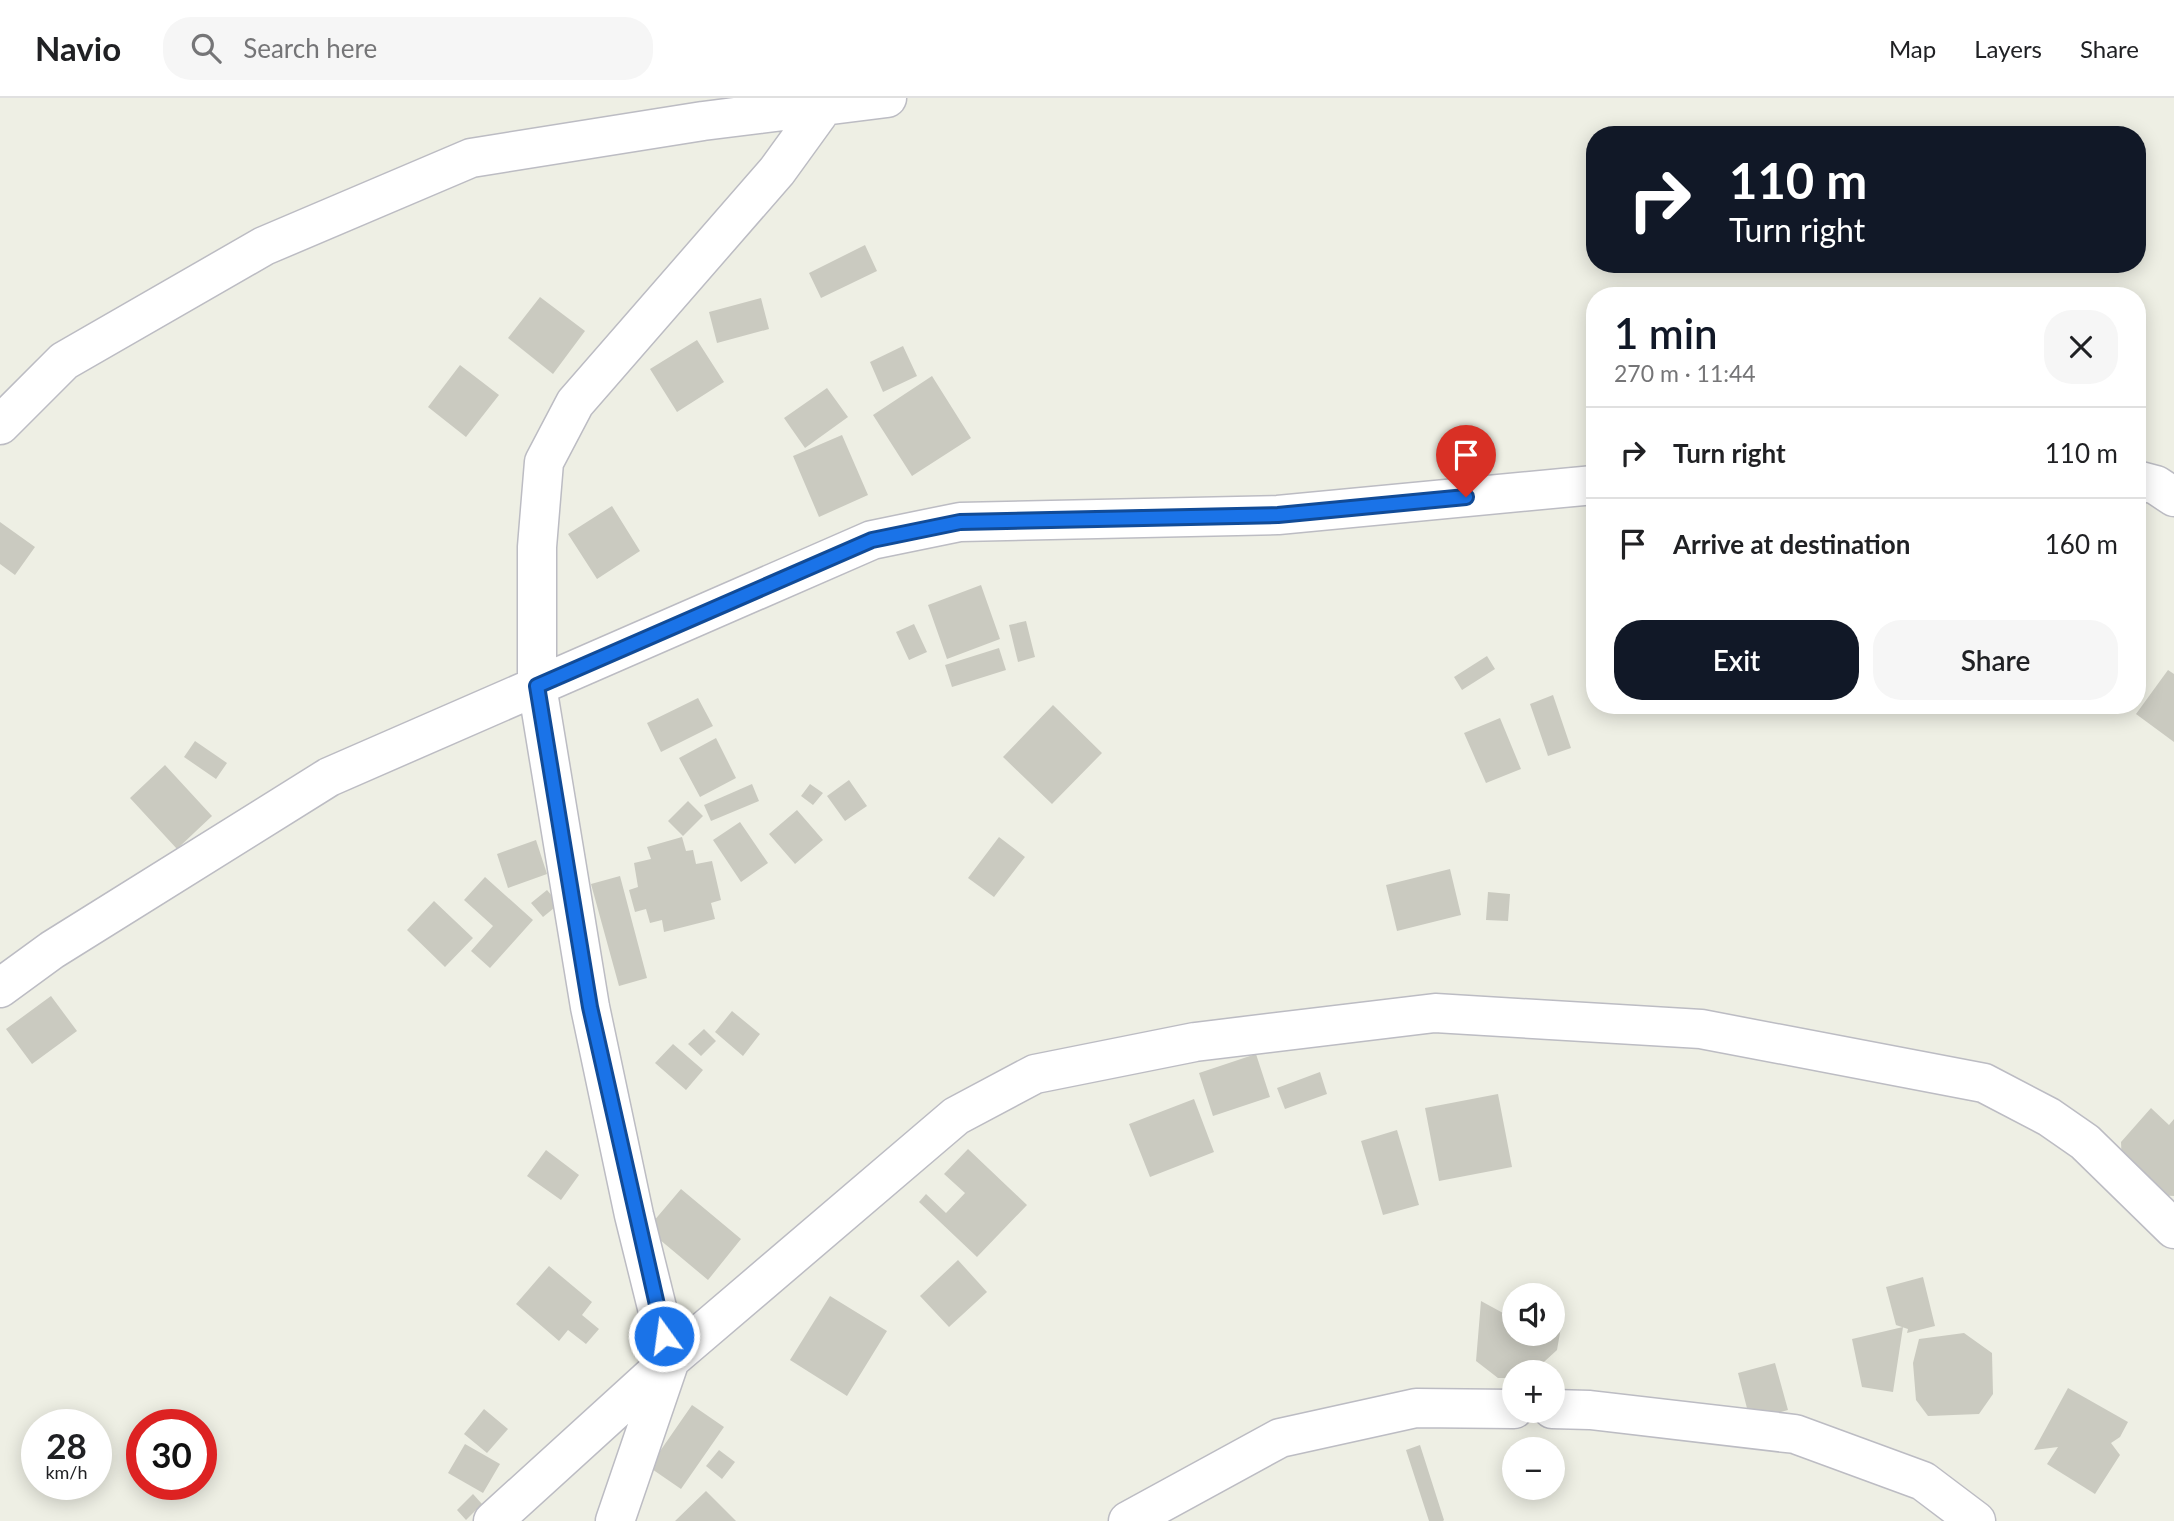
<!DOCTYPE html>
<html lang="en">
<head>
<meta charset="utf-8">
<style>
	body { margin:0; font-family:Lato,sans-serif; background:#f6f6f6; color:#202124; height:100vh; display:flex; flex-direction:column; font-size:26px; white-space:nowrap }
	* { box-sizing:border-box; margin:0 }
	p { font-size:23px; color:#757577 }
	.icon { flex:none; width:38px; height:38px; fill:none; stroke:currentColor; stroke-width:2; stroke-linecap:round; stroke-linejoin:round }
	.map { position:relative; flex:1; overflow:hidden }
	.sheet { position:absolute; left:1586px; top:189px; width:560px; height:427px; display:flex; flex-direction:column; background:#fff; border-radius:28px; box-shadow:0 4px 18px #0003 }
	.sheet>* { flex:none }
	.hud { position:absolute; left:1586px; top:28px; width:560px; height:147px; border-radius:28px; box-shadow:0 4px 18px #0003; background:#111827; color:#fff; overflow:hidden }
	.tools { position:absolute; left:1502px; top:1185px; display:grid; gap:14px }
	.tools a { display:grid; place-items:center; width:63px; height:63px; border-radius:50%; background:#fff; box-shadow:0 4px 18px #0003; font-size:35px }
	.speed { position:absolute; left:21px; top:1311px; display:flex; gap:14px; font-size:35px; font-weight:700; text-align:center }
	.speed>* { display:grid; place-content:center; width:91px; height:91px; border-radius:50%; background:#fff; box-shadow:0 4px 18px #0003; line-height:1 }
	.speed small { font-size:18px; font-weight:400 }
	.speed .limit { border:10px solid #d22; background:#fff; color:#111 }
	.pin { position:absolute; display:grid; place-items:center; width:60px; height:60px; color:#fff; margin:-72px -30px; border-radius:50% 50% 50% 0; rotate:-45deg; box-shadow:0 0 7px #0007 }
	.pin .icon { rotate:45deg }
	.me { position:absolute; width:77px; margin:-38px; rotate:346deg; stroke-linejoin:round; filter:drop-shadow(0 0 5px #0008) }
	.turn { display:flex; align-items:center; gap:24px; height:147px; padding:0 28px; font-size:32px }
	.turn .icon { width:91px; height:91px; stroke-width:2.5 }
	.turn b { display:block; font-size:49px; line-height:60px }
	.round { display:grid; place-items:center; flex:none; width:74px; height:74px; border-radius:28px; background:#f6f6f6 }
	.overview { display:flex; align-items:center; justify-content:space-between; height:119px; padding:0 28px }
	h1 { font-size:42px; font-weight:600; line-height:52px; color:#111827 }
	.action { display:flex; gap:14px; margin-top:auto; padding:14px 28px }
	.action a { flex:1; height:80px; border-radius:28px; background:#111827; color:#fff; font-size:28px; font-weight:600; line-height:80px; text-align:center }
	.action a+a { background:#f6f6f6; color:#202124 }
	ul { padding:0; list-style:none }
	li { display:flex; align-items:center; gap:21px; height:91px; padding:0 28px; border-top:2px solid #e0e0e0 }
	li div { flex:1 }
	li b { display:block; font-size:26px }
	li em { font-style:normal }
	header { display:flex; align-items:center; gap:42px; box-sizing:border-box; height:98px; padding:0 35px; background:#fff; border-bottom:2px solid #e0e0e0 }
	header strong { font-size:33px }
	nav { display:flex; gap:38px; margin-inline-start:auto; font-size:24px }
	.search { width:490px; height:63px; background:#f6f6f6; display:flex; align-items:center; gap:18px; box-sizing:border-box; padding:0 24px; border-radius:28px; color:#757577; font-size:26px }
	.map>svg:first-child { display:block }
	.building { fill:#cacac0 }
	.lines { fill:none; stroke-linecap:round; stroke-linejoin:round }
	.street-casing { stroke:#bcbcc3; stroke-width:41 }
	.street { stroke:#fff; stroke-width:38 }
	.route-casing { stroke:#114b97; stroke-width:18 }
	.route { stroke:#1a73e8; stroke-width:12 }
</style>
</head>
<body>
<header>
<strong>Navio</strong>
<div class="search"><svg class="icon" aria-label="search" viewBox="0 0 24 24"><circle cx="10" cy="10" r="6"/><path d="M15 15l6 6"/></svg>Search here</div>
<nav><a>Map</a><a>Layers</a><a>Share</a></nav>
</header>
<div class="map">
<svg width="2174" height="1423" viewBox="0 0 2174 1423">
	<rect width="100%" height="100%" fill="#eeefe4"/>
	<path class="building" d="M865,147L877,173L821,200L809,175Z
		M540,199L585,233L553,276L508,240Z
		M761,200L769,231L717,245L709,214Z
		M697,242L724,284L677,314L650,271Z
		M903,248L917,278L883,294L870,264Z
		M460,267L499,297L466,339L428,309Z
		M932,278L971,340L912,378L873,317Z
		M827,290L848,319L805,350L784,320Z
		M842,337L868,397L819,419L793,358Z
		M612,408L640,453L597,481L568,436Z
		M0,424L35,449L15,477L0,466Z
		M981,487L1000,541L947,561L928,507Z
		M1026,523L1035,559L1018,564L1009,527Z
		M914,526L927,554L909,562L896,534Z
		M999,550L1006,572L952,589L945,567Z
		M1487,558L1495,571L1462,592L1454,579Z
		M2168,572L2174,576V644L2136,616Z
		M1553,597L1571,650L1548,658L1530,606Z
		M698,600L713,628L661,654L647,625Z
		M1053,607L1102,655L1052,706L1003,659Z
		M1500,620L1521,671L1486,685L1464,635Z
		M716,640L736,680L700,699L679,660Z
		M195,643L227,665L216,681L184,659Z
		M165,667L212,718L177,751L130,700Z
		M849,682L867,708L845,723L827,698Z
		M752,686L759,703L711,723L704,707Z
		M810,686L823,695L813,707L801,698Z
		M688,703L703,718L683,738L668,723Z
		M797,712L823,742L795,766L769,736Z
		M740,724L768,765L741,784L713,742Z
		M682,739L686,753L693,752L696,766L712,763L721,802L711,805L715,821L664,834L662,822L650,825L646,811L635,814L629,792L638,789L634,765L651,761L647,749Z
		M999,739L1025,759L994,799L968,780Z
		M536,742L547,776L508,790L497,756Z
		M1450,771L1461,817L1397,833L1386,787Z
		M620,778L647,880L619,888L591,786Z
		M485,779L533,822L490,870L471,853L493,828L464,802Z
		M547,792L559,806L543,819L531,805Z
		M1488,794L1510,796L1508,823L1486,822Z
		M434,803L473,840L445,869L407,832Z
		M51,898L77,933L32,966L6,931Z
		M732,913L760,936L743,958L715,934Z
		M704,931L716,943L701,958L688,946Z
		M673,946L703,972L686,992L655,965Z
		M1256,956L1270,999L1213,1018L1199,975Z
		M1320,974L1327,996L1285,1011L1277,990Z
		M1498,996L1512,1069L1439,1083L1425,1010Z
		M1194,1001L1214,1054L1150,1079L1129,1026Z
		M2151,1010L2169,1027L2174,1021V1098L2154,1097L2122,1067L2121,1044Z
		M1397,1032L1419,1107L1383,1117L1361,1043Z
		M968,1051L1027,1107L977,1159L919,1104L926,1096L946,1115L965,1095L944,1076Z
		M546,1052L579,1077L561,1102L527,1078Z
		M681,1091L741,1141L708,1182L647,1131Z
		M958,1162L987,1194L949,1229L920,1198Z
		M549,1168L592,1204L582,1217L599,1231L586,1246L568,1232L559,1243L516,1206Z
		M1923,1179L1935,1228L1907,1235L1908,1231L1896,1227L1886,1189Z
		M830,1198L887,1233L847,1298L790,1262Z
		M1481,1203L1514,1221V1236H1552V1213L1561,1229L1557,1252L1533,1274H1514V1280H1498L1476,1263Z
		M1903,1229L1893,1294L1862,1289L1852,1241Z
		M1964,1235L1992,1255L1993,1296L1979,1316L1928,1318L1916,1302L1913,1265L1919,1241Z
		M1775,1265L1788,1312L1750,1322L1738,1275Z
		M2068,1290L2128,1324L2120,1339L2111,1345L2120,1357L2095,1396L2047,1366L2058,1349L2034,1352Z
		M692,1307L724,1329L681,1391L649,1369Z
		M484,1311L508,1331L487,1355L464,1336Z
		M465,1346L500,1366L483,1395L448,1375Z
		M1420,1347L1444,1422L1443,1423H1429L1406,1352Z
		M719,1352L735,1364L722,1381L706,1368Z
		M706,1393L736,1423H675Z
		M473,1396L482,1406L466,1422L457,1412Z"/>
	<g class="lines">
		<g class="street-casing">
			<path id="street" d="M0,327L64,263L264,148L471,60L703,23L887,0
				M2137,382L2156,387L2174,399
				M0,890L52,852L329,679L872,442L960,424L1278,417L1594,387
				M1552,1311L1590,1312L1795,1336L1923,1383L1976,1423
				M493,1423L670,1262L956,1018L1035,976L1195,944L1435,915L1701,931L1984,985L2049,1019L2085,1044L2174,1131
				M615,1423L670,1262L634,1117L590,909L537,588V449L544,364L575,305L777,73L824,8L825,0
				M1128,1423L1280,1340L1416,1310L1514,1311"/>
		</g>
		<use href="#street" class="street"/>
	</g>
	<g class="lines">
		<g class="route-casing">
			<path id="route" d="M664,1238L590,909L537,588L872,442L960,424L1278,417L1466,399"/>
		</g>
		<use href="#route" class="route"/>
	</g>
</svg>
<div class="tools">
<a><svg class="icon" aria-label="sound" viewBox="0 0 24 24"><path d="M4 9h4l5-4v14l-5-4H4zM17 9q2 3 0 6"/></svg></a>
<a>+</a>
<a>−</a>
</div>
<div class="speed"><div>28<small>km/h</small></div><div class="limit">30</div></div>
<div class="pin" style="left:1466px;top:399px;background:#d93025"><svg class="icon" aria-label="arrive" viewBox="0 0 24 24"><path d="M6 21V4h12l-3 4 3 4H6"/></svg></div>
<svg class="me" style="left:664px;top:1238px" viewBox="-20 -20 40 40"><circle r="17" fill="#1a73e8" stroke="#fff" stroke-width="3"/><path d="M0-11L8 9 0 5-8 9z" fill="#fff"/></svg>
<div class="hud">
<div class="turn"><svg class="icon" aria-label="right" viewBox="0 0 24 24"><path d="M7 20v-9h11M14 6l5 5-5 5"/></svg><div><b>110 m</b>Turn right</div></div>
</div>
<section class="sheet">
<div class="overview"><div><h1>1 min</h1><p>270 m · 11:44</p></div><a class="round"><svg class="icon" aria-label="close" viewBox="0 0 24 24"><path d="M6 6l12 12M18 6L6 18"/></svg></a></div>
<ul>
<li><svg class="icon" aria-label="right" viewBox="0 0 24 24"><path d="M7 20v-9h11M14 6l5 5-5 5"/></svg><div><b>Turn right</b></div><em>110 m</em></li>
<li><svg class="icon" aria-label="arrive" viewBox="0 0 24 24"><path d="M6 21V4h12l-3 4 3 4H6"/></svg><div><b>Arrive at destination</b></div><em>160 m</em></li>
</ul>
<div class="action"><a>Exit</a><a>Share</a></div>
</section>
</div>
</body>
</html>
